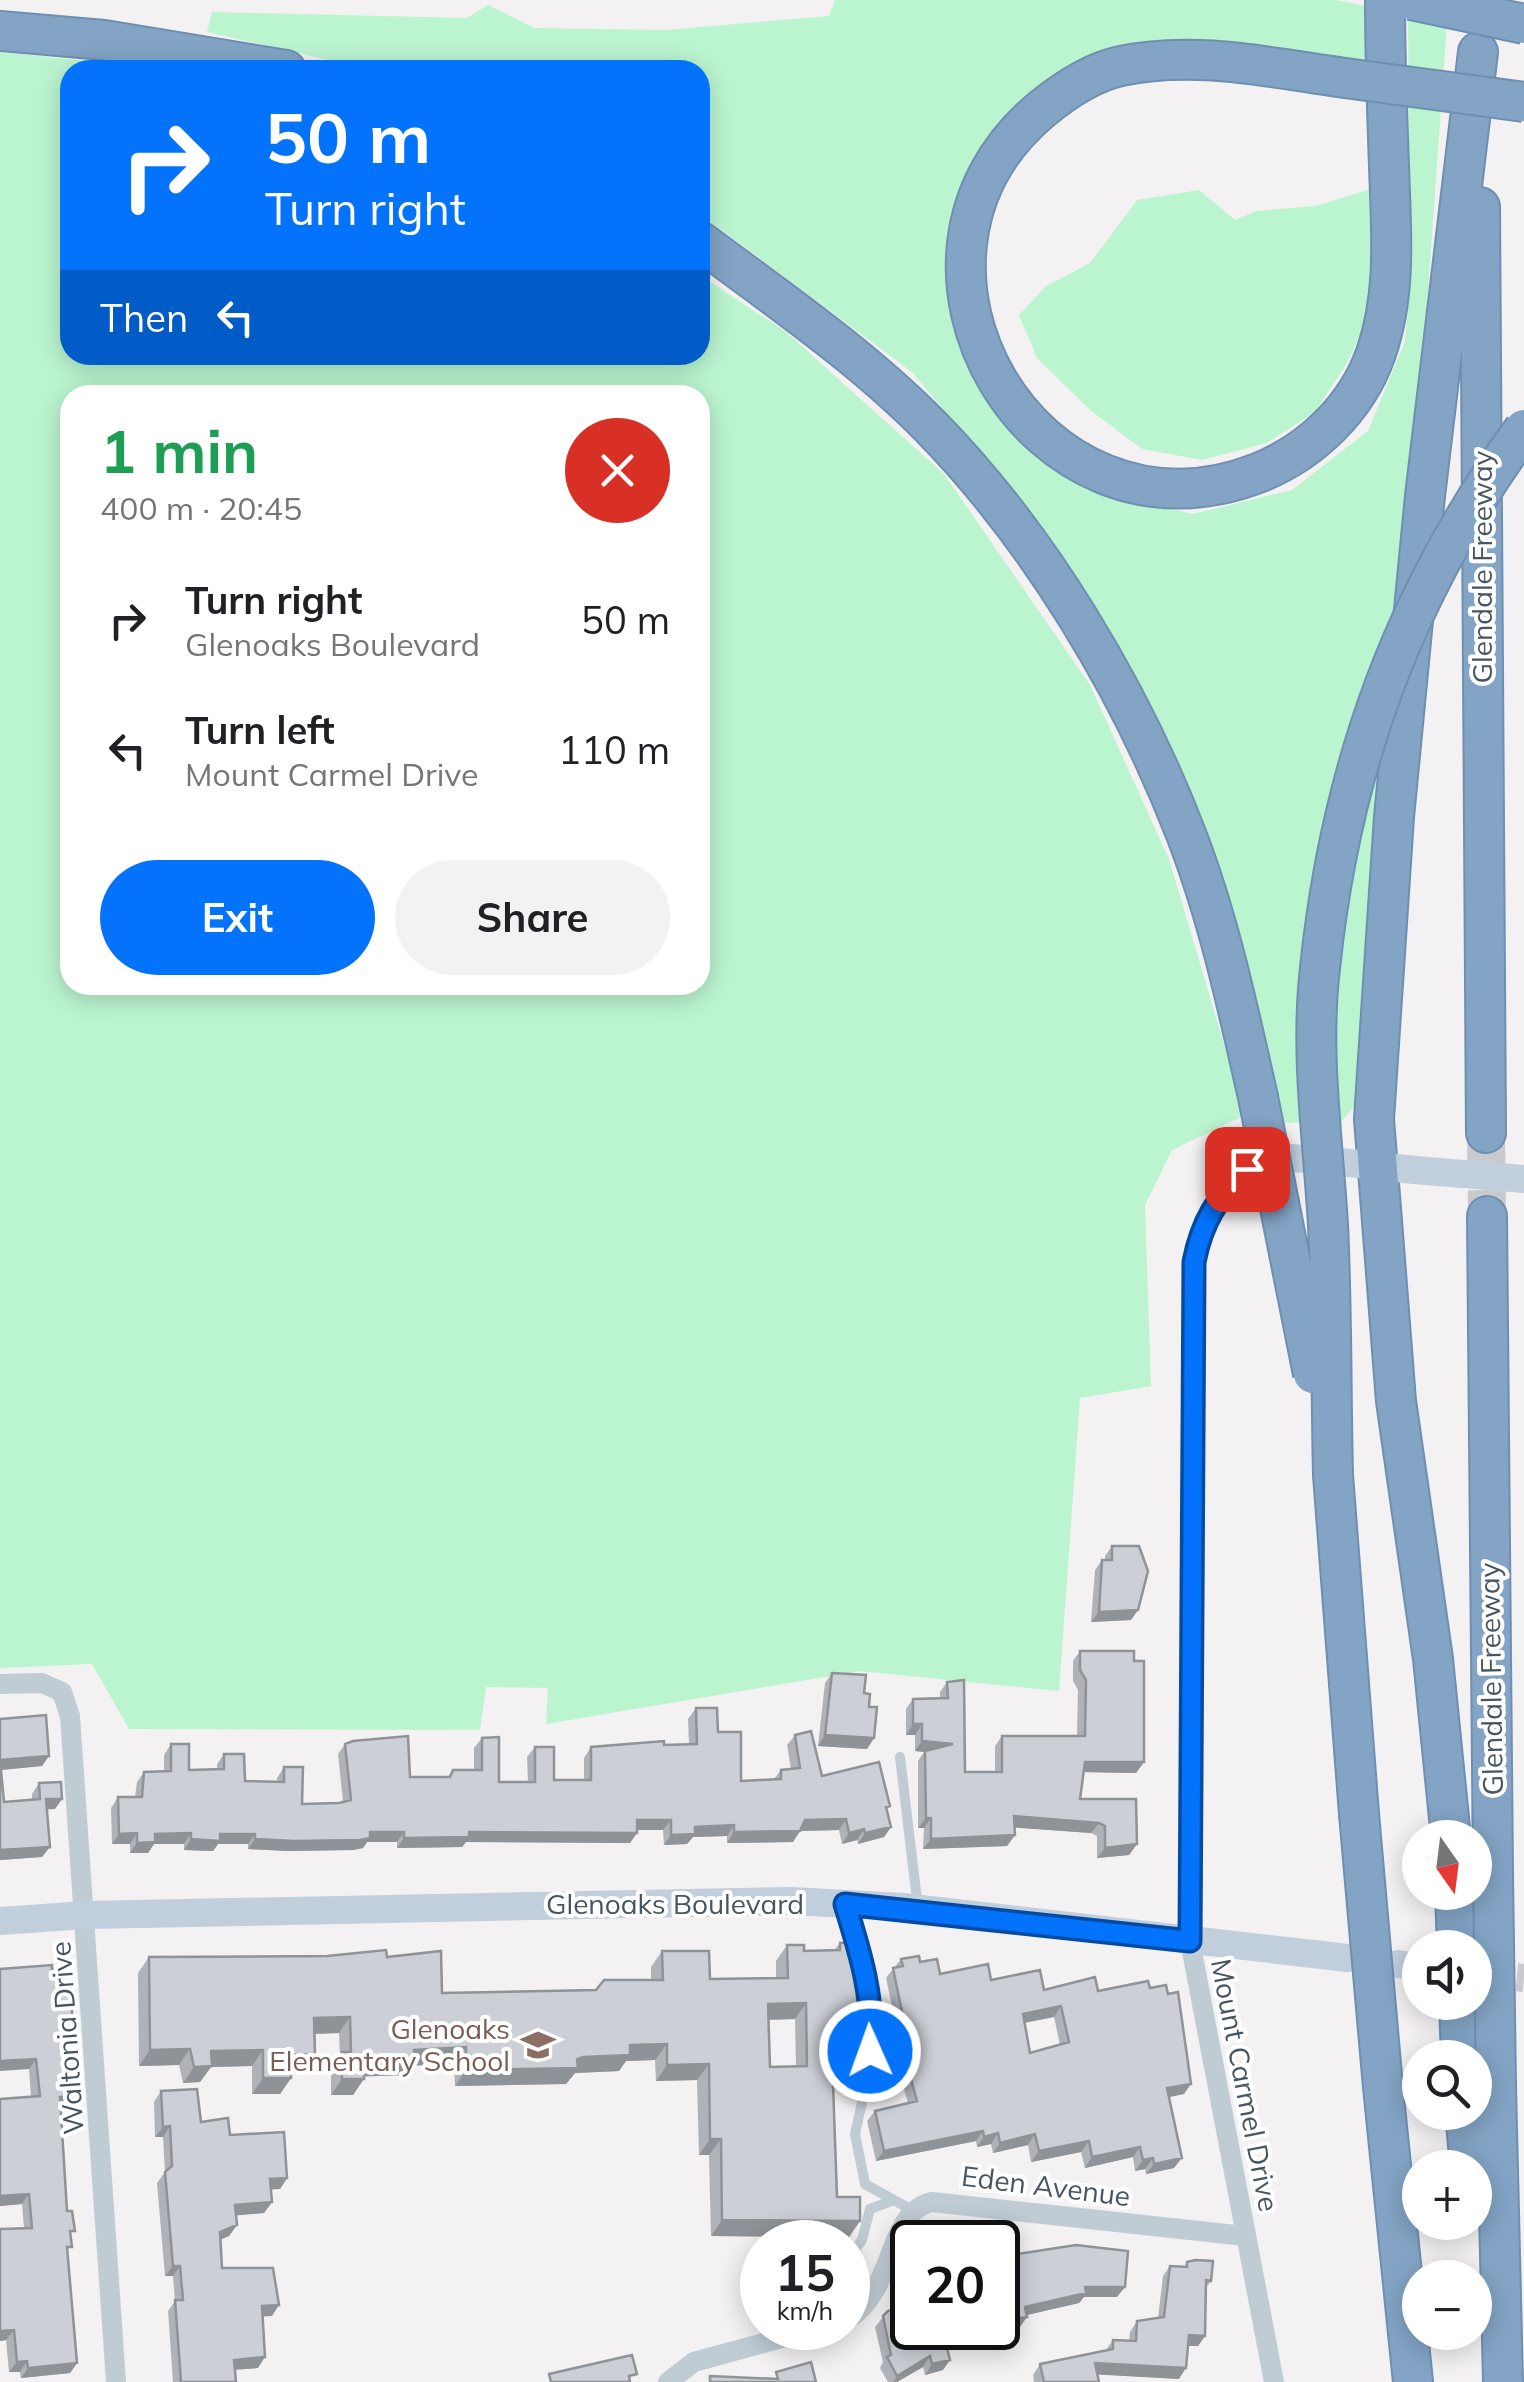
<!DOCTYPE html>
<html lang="en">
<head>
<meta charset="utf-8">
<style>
	body { margin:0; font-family:Mulish,sans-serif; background:#f2f2f2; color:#202124; height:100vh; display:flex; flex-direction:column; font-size:38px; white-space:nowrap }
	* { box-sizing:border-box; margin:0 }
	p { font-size:32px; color:#757577 }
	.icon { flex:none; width:55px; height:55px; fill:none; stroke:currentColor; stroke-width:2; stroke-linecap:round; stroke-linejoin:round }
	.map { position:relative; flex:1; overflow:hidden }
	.panel { position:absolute; left:60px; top:385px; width:650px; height:610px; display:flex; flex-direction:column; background:#fff; border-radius:30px; box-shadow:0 5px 25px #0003 }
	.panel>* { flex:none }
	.hud { position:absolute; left:60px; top:60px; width:650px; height:305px; border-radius:30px; box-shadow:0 5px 25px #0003; background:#0373fb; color:#fff; overflow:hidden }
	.needle { width:65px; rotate:166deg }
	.tools { position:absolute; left:1402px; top:1820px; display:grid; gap:20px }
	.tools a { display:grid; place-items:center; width:90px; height:90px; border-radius:50%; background:#fff; box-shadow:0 5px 25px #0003; font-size:50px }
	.speed { position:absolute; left:740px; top:2220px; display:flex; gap:20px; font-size:50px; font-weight:700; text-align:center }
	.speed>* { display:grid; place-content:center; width:130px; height:130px; border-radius:50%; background:#fff; box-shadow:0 5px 25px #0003; line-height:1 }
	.speed small { font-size:25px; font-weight:400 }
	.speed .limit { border:5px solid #111; border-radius:15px; background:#fff; color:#111 }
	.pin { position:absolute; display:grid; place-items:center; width:85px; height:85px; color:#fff; margin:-42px; border-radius:20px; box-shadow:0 5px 15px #0006 }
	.me { position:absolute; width:110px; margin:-55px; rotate:358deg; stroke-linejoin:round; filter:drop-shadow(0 0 8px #0008) }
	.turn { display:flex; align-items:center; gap:35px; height:210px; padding:0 40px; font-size:45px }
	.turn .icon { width:130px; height:130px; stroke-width:2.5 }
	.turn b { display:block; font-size:70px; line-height:85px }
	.then { display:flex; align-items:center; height:95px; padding:0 40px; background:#0003; gap:20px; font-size:38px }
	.round { display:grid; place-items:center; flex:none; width:105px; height:105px; border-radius:52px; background:#f2f2f2 }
	.overview { display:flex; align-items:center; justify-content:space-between; height:170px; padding:0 40px }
	h1 { font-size:60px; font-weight:700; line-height:75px; color:#1e9e55 }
	.primary-button { display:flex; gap:20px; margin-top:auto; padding:20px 40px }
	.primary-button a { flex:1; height:115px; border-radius:60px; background:#0373fb; color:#fff; font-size:40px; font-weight:700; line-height:115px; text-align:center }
	.primary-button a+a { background:#f2f2f2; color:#202124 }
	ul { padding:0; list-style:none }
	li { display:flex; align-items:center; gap:30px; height:130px; padding:0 40px }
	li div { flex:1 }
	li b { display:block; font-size:38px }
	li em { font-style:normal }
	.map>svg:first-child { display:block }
	.green { fill:#bbf5d0; fill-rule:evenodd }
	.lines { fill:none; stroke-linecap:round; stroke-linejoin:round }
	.secondary-tunnel { stroke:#c8cacd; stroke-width:28; stroke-dasharray:28 14; stroke-linecap:butt }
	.highway-tunnel { stroke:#c8cacd; stroke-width:38; stroke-dasharray:38 19; stroke-linecap:butt }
	.highway-casing { stroke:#6e8fb1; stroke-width:42 }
	.lane { stroke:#c0ccd4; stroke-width:10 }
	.street { stroke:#c0ccd4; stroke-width:20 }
	.secondary { stroke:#c1cedc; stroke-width:28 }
	.highway { stroke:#83a4c5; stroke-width:38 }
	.highway-bridge-casing { stroke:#6e8fb1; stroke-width:42; stroke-linecap:butt }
	.secondary-bridge { stroke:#c1cedc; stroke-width:28 }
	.highway-bridge { stroke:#83a4c5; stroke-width:38 }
	.wall { fill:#afb3b8; fill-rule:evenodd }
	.shaded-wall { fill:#8f9296 }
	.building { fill:#ccd0d6; stroke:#8f9296; stroke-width:2.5; fill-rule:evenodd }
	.route-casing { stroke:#024ba3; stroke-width:25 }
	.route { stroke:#0373fb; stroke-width:18 }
	.labels { text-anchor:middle; stroke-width:8; stroke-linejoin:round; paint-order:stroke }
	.street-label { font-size:28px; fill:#465561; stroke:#fff }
	.education-label { font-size:28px; fill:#785e54; stroke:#fff; text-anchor:end }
</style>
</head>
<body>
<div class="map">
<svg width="1524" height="2382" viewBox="0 0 1524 2382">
	<rect width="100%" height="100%" fill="#f3f1f1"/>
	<path class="green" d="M835,0H1335L1379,8L1381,70L1137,49L1004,128L961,334L980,391L1033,454L1088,489L1193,514L1292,490L1368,431L1405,341L1410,279L1408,16L1447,24L1409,557L1358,1102L1342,1121L1282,1123L1245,969L1022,504L912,372L700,214V70H372L207,32L212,12L467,18L488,5L535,28L666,30L829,16Z
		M0,52L173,70H70V355H700V275L786,332L944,474L1090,685L1169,859L1245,1115L1172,1150L1145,1205L1151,1386L1080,1398L1059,1691L860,1671L546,1724L548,1688L486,1687L480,1730L129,1729L92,1664L0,1668ZM70,395H700V985H70Z
		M1377,187L1375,302L1347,363L1315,412L1267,443L1202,460L1142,449L1090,410L1037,358L1019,315L1045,287L1090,263L1137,200L1199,190L1235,220L1256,211L1316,206Z"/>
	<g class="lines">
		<path class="secondary-tunnel" d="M1475,1973L1524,1978"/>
		<path class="highway-tunnel" d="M1486,1133L1487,1216"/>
		<g class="highway-casing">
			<path id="highway" d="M0,31L104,40L286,70
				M1345,78C1272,68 1195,50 1121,66C1092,72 1064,91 1042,109C859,261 1035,560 1258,473C1311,452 1357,408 1376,353C1397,293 1391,229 1389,166C1387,111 1385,55 1385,0
				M1480,207L1486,1133
				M700,241C779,300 861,356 930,426C1039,537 1130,689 1186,834C1219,919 1238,1009 1258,1097
				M1487,1216L1493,1875
				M1333,1475L1359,1814
				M1451,1838L1433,1659L1396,1401L1374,1119L1394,817L1425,496L1478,52
				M1455,1892L1457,1948
				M1459,2002L1461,2058
				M1496,2086L1503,2382
				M1383,2087L1413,2382
				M1465,2112L1470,2168"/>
		</g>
		<path class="lane" d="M900,1757L918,1908
			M845,1905L861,1955
			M869,2002L873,2030L869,2071L855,2134L865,2184L912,2210
			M848,2259L862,2240L870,2209L894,2200"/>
		<path class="street" d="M1262,1164C1220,1178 1201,1222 1194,1262L1190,1941L1274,2382
			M0,1684L42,1683L62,1692L70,1716L116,2382
			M848,2319C896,2290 886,2212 932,2202L1245,2236
			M668,2382L694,2362L818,2328"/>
		<path class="secondary" d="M1288,1158L1307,1159
			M1339,1162L1415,1170
			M0,1921L86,1915L791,1901L904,1907L1348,1958
			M1398,1964L1420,1967"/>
		<use href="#highway" class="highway"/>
		<g class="highway-bridge-casing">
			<path id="highway-bridge" d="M1411,0L1524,24
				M1345,78L1524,102
				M1258,1097L1313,1374
				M1333,1475C1331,1392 1332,1308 1328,1225C1323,1139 1310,1054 1320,968C1341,766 1404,593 1524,429
				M1359,1814L1383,2087
				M1493,1875L1496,2086"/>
		</g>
		<path class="secondary-bridge" d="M1415,1170L1524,1179"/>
		<use href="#highway-bridge" class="highway-bridge"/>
	</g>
	<path class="wall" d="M1112,1546L1131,1620L1091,1622L1095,1570L1102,1560H1105V1556Z
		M1080,1651L1144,1762L1136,1773L1084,1772L1080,1799L1137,1844L1129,1855L1097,1858V1836L1091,1833L1014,1827L1015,1835L1007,1846L923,1849L924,1828H918V1761L924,1752L915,1751V1735H906V1709L913,1699L940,1698V1692L947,1682L965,1772H995V1746L1002,1736H1077L1078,1690L1073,1681V1661Z
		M832,1673L864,1693L874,1738L867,1749L818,1746L825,1683Z
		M696,1708L718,1732L741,1781L774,1779L781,1770L791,1769L787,1745L795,1735L822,1776L890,1806L887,1810L891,1827L884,1837L858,1844L857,1840L842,1844L839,1830L800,1831L793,1842L727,1843V1836L693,1837L687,1844L664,1845L663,1830H637L630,1843L466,1842L462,1847L397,1848V1842H367L363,1848L353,1850L287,1851L248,1849V1844H218L213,1851L184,1850V1844H154L148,1853H130V1844H112L111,1808L118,1797H135L137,1782L144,1772L164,1771V1755L171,1744L189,1770L217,1769V1764L224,1754L245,1781L277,1782V1778L284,1767L302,1804L343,1802L338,1754L345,1744L410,1777H448L453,1770H474V1748L482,1738L499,1782H528L527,1757L535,1747L554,1780H584V1758L591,1747L689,1744L688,1719Z
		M0,1719L49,1756L42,1766L1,1770L4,1802L32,1800V1794L39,1783L55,1809H47L42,1857L0,1860Z
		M840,1943L857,2070L833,2071L837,2197L860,2221L849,2237L711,2236L709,2155H699L697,2080L656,2081L655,2060L626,2061L619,2071L575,2073L566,2084L455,2086L454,2063L410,2066L404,2075L364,2076L353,2095H331V2068L340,2056L339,2033L315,2034V2054L304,2070L291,2071V2078L280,2094H252V2066L211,2067L200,2082L183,2083L179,2065L139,2066L138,1973L149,1957H387L442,1993L596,1990L651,1980V1967L662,1951L710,1979L776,1978V1961L787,1945L804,1951L834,1950ZM795,2019L796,2066L770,2067L769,2020Z
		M901,1959L920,1962L940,1974L991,1980L1044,1990L1098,1991L1184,2094L1169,2097L1174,2168L1146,2174L1145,2169L1135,2171L1133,2157L1085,2168L1081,2152L1031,2162L1028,2145L993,2153L991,2144L977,2147L976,2141L876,2161L867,2121L875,2111L908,2103L890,2039L897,2030L886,1978ZM1054,2017L1060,2045L1030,2053L1025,2023Z
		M0,1969L69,2079L63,2107H60L67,2211L71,2236L67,2254L77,2363L70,2373L21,2378L20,2372H9L6,2340L0,2341V2229L24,2228L22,2204L0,2206V2099L31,2097L29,2069Z
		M161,2091L201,2122L230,2135L287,2178L280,2189H270L272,2202L264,2213L236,2215L237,2225L229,2236L221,2239L222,2268L272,2316H263L258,2368L235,2370L236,2382H173L168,2311L175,2301L173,2276H165L157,2183L165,2172L163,2137H155L154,2102Z
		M998,2248L1004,2256L1117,2297H1084L1079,2303L1027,2315L1020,2327L1000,2331L998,2318Z
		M1187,2262L1211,2281L1206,2288L1205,2336L1198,2346H1188L1179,2379L1097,2374L1099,2382H1034L1033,2375L1040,2364L1106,2350L1113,2340L1129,2341L1130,2332L1137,2321L1158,2318L1163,2276L1170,2266L1184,2267Z
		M888,2311L943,2370L925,2375L923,2367L897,2382H888L880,2368L883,2362L875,2327Z"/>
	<path class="shaded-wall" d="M1138,1610L1131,1620L1091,1622L1099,1612Z
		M913,1724H922L915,1735H906Z
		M825,1735L874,1738L867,1749L818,1746Z
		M922,1741L953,1744L946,1754L915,1751Z
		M49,1756L42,1766L0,1770V1760Z
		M1085,1762H1144L1136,1773L1077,1772Z
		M46,1799H62L55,1809L39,1810Z
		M1014,1816L1099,1823L1091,1833L1007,1827Z
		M926,1818H931L924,1828H918Z
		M846,1819L839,1830L798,1831L805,1820Z
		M637,1820H671L663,1830H630Z
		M734,1825L727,1836L693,1837L687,1844L664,1845L671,1835L695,1827Z
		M891,1827L884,1837L858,1844L865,1833Z
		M864,1829L857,1840L842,1844L849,1833Z
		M800,1831L793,1842L727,1843L734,1832Z
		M370,1832H404L397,1842H367L363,1848L353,1850L287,1851L248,1849L255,1839Z
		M469,1832L637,1833L630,1843L466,1842L462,1847L397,1848L404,1838Z
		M137,1833L130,1844H112L119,1834Z
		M191,1833L184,1844H154L148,1853H130L137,1843L155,1834Z
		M220,1834H255L248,1844H218L213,1851L184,1850L191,1839Z
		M1015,1835L1007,1846L923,1849L931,1839Z
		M1137,1844L1129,1855L1097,1858L1105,1848Z
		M50,1847L42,1857L0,1860V1850Z
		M806,2003L795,2019L757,2020L768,2004Z
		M1061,2006L1054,2017L1016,2024L1023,2014Z
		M350,2017L339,2033L303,2034L314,2018Z
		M667,2044L655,2060L626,2061L619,2071L575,2073L566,2084L455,2086L466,2070L577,2059L630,2045Z
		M466,2047L454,2063L410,2066L404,2075L353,2077L364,2061L414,2050Z
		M190,2049L179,2065L139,2066L150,2050Z
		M263,2050L252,2066L211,2067L200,2082L183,2083L194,2067L211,2051Z
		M315,2054L304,2070L280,2071L291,2055Z
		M868,2054L857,2070L821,2071L832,2055Z
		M36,2059L29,2069L0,2071V2061Z
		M709,2064L697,2080L656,2081L667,2065Z
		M263,2078H291L280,2094H252Z
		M342,2079H364L353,2095H331Z
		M1191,2084L1184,2094L1159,2099L1167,2088Z
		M70,2096L63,2107H52L60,2097Z
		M170,2126L163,2137H155L163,2127Z
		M983,2131L976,2141L876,2161L884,2151Z
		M998,2133L991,2144L977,2147L984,2137Z
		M1035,2134L1028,2145L993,2153L1000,2143Z
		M710,2139H721L709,2155H699Z
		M1089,2141L1081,2152L1031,2162L1039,2151Z
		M1140,2147L1133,2157L1085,2168L1092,2157Z
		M1153,2158L1145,2169L1135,2171L1143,2160Z
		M1182,2158L1174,2168L1146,2174L1154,2164Z
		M287,2178L280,2189L262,2190L270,2179Z
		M29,2194L22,2204L0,2206V2196Z
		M272,2202L264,2213L228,2216L235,2205Z
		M722,2220L860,2221L849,2237L711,2236Z
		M237,2225L229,2236L213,2243L220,2232Z
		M173,2266H180L173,2276H165Z
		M1085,2287H1125L1117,2297H1084L1079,2303L1018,2317L1025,2307Z
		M279,2305L272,2316L255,2317L262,2306Z
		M1027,2317L1020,2327L1000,2331L1007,2320Z
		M14,2330L6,2340L0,2341V2331Z
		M1189,2335L1205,2336L1198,2346H1181Z
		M930,2356L923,2367L897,2382H893L897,2376Z
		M265,2357L258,2368L227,2370L234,2360Z
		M950,2360L943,2370L925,2375L932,2364Z
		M27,2361L20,2372H9L17,2362Z
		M77,2363L70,2373L21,2378L28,2368Z
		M1095,2363L1186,2368L1179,2379L1088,2374Z"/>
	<path class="building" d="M1112,1546H1139L1148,1571L1138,1610L1099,1612L1102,1560H1112Z
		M1080,1651H1134V1661H1144V1762H1085L1080,1799H1136L1137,1844L1105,1848V1826L1099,1823L1014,1816L1015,1835L931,1839V1818H926L925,1751L953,1744L922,1741V1724H913V1699L948,1698L947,1682L964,1680L965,1772H1002V1736H1085L1086,1680L1080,1670Z
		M832,1673L866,1675L864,1693L870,1694L869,1707H877L874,1738L825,1735Z
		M696,1708H717L718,1732H741V1781L781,1779V1770L800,1768L795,1735L811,1731L822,1776L879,1762L890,1806L886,1807L891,1827L865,1833L864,1829L849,1833L846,1819L805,1820L800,1831L734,1832V1825L695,1827V1834L671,1835V1820H637V1833L469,1832V1837L404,1838V1832H370V1838L360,1840L294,1841L255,1839V1834H220V1841L191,1839V1833L155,1834V1842L137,1843V1833L119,1834L118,1797H142L144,1772L171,1771V1744H189V1770L224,1769V1754H244L245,1781L284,1782V1767H303L302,1804L339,1803L351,1800L345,1744L353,1741L408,1736L410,1777H450L453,1770H482V1738L499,1737V1782H535V1747H554V1780H591V1747L664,1741V1745L697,1744Z
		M46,1715L49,1756L0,1760L4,1802L40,1799L39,1783L61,1782L62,1799H46L50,1847L0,1850V1719Z
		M864,1942L871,1985L868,2054L832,2055L837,2197H860V2221L722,2220L721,2139H710L709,2064L667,2065V2044L630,2045V2055L583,2057L577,2059L578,2068L466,2070V2047L414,2050L415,2059L364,2061V2079H342V2052H351L350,2017L314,2018L315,2054L291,2055V2078H263V2050L211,2051L212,2066L194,2067L190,2049L150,2050L149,1957L327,1956L386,1950L387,1957L441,1951L442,1993L596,1990L604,1980H663L662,1951H709L710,1979L788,1978L787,1945H804V1951L840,1950V1943ZM806,2003L807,2066L770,2067L768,2004Z
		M919,1956L920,1962L937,1959L940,1974L988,1964L991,1980L1040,1970L1044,1990L1095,1977L1098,1991L1148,1981L1150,1988L1166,1985L1168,1994L1178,1992L1191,2084L1167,2088L1182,2158L1154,2164L1153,2158L1143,2160L1140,2147L1092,2157L1089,2141L1039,2151L1035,2134L1000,2143L998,2133L984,2137L983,2131L884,2151L875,2111L917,2101L897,2029L905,2027L893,1968L903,1966L901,1959ZM1061,2006L1069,2042L1030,2053L1023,2014Z
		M52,1965V1970L69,1969L76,2069L68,2070L70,2096L60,2097L67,2211H72L75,2231H70L72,2247H67L77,2363L28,2368L27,2361L17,2362L14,2330L0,2331V2229L32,2228L29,2194L0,2196V2099L40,2096L36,2059L0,2061V1969Z
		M197,2089L201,2122L228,2118L230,2135L284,2132L287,2178L270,2179L272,2202L235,2205L237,2225L220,2232L222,2268H273L279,2305L262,2306L265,2357L234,2360L236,2382H181L175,2300H183L180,2266H173L165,2172L172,2166L170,2126L163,2127L161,2091Z
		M1076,2245L1128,2251L1125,2287H1085L1086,2293L1025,2307L1027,2317L1007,2320L1002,2294L998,2296V2248L1002,2247L1004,2256Z
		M1195,2260L1213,2261L1211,2281L1206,2280L1205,2336L1189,2335L1186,2368L1095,2363L1099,2382H1044L1040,2364L1113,2349V2340L1136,2341L1137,2321L1164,2317L1170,2266L1187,2267V2262Z
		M912,2305V2328H942L950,2360L932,2364L930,2356L897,2376L887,2357L891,2355L883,2316L888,2311Z
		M632,2355L637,2374L629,2376L630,2382H551L549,2374Z
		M811,2362L816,2382H710V2376L778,2379L776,2372Z"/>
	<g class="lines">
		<g class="route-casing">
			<path id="route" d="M870,2051C875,2000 860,1952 845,1904L1190,1941L1194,1262C1202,1221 1217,1198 1247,1169"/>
		</g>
		<use href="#route" class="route"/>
	</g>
	<defs>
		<g id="school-bare" transform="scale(2.7)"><path d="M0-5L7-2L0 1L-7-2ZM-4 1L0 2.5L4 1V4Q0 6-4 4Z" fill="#8d6e63" stroke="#fff" stroke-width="2.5" paint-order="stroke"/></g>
	</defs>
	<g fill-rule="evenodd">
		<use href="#school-bare" x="538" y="2045"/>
	</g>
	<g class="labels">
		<g class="street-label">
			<text transform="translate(1482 567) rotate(-90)" y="10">Glendale Freeway</text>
			<text transform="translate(1491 1679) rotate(-91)" y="10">Glendale Freeway</text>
			<text x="675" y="1914">Glenoaks Boulevard</text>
			<text transform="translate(67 2038) rotate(-94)" y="10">Waltonia Drive</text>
			<text transform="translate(1245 2085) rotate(79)" y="10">Mount Carmel Drive</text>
			<text transform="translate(1046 2186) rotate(7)" y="10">Eden Avenue</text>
		</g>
		<g class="education-label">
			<text x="510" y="2039">Glenoaks<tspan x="510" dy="32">Elementary School</tspan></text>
		</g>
	</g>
</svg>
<div class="tools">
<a><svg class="needle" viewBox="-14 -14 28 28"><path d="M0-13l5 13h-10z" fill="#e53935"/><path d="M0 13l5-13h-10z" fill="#757577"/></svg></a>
<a><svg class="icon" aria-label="sound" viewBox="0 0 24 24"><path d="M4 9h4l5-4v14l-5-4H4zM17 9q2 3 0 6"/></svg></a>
<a><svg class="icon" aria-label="search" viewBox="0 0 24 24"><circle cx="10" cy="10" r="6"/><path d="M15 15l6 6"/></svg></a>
<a>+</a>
<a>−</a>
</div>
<div class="speed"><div>15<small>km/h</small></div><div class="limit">20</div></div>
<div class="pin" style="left:1247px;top:1169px;background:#d93025"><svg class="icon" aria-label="arrive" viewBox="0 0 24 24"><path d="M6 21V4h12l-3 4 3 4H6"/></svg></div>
<svg class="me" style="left:870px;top:2051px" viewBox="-20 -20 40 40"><circle r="17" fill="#0373fb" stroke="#fff" stroke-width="3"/><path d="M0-11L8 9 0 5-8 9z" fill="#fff"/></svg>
<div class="hud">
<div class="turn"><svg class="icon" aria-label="right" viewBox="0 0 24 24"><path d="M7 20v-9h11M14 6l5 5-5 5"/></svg><div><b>50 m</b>Turn right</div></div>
<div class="then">Then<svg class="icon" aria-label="left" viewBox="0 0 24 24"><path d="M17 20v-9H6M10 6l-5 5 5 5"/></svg></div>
</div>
<section class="panel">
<div class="overview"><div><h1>1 min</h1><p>400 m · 20:45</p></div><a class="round" style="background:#d93025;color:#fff"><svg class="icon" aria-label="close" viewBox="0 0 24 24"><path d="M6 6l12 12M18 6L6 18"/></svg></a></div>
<ul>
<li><svg class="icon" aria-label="right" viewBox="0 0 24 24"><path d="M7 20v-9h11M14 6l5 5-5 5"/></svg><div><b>Turn right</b><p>Glenoaks Boulevard</p></div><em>50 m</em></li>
<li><svg class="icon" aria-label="left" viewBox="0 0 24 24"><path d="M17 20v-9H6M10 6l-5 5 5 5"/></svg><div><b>Turn left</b><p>Mount Carmel Drive</p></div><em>110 m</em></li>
</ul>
<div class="primary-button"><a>Exit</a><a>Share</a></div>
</section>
</div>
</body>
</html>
